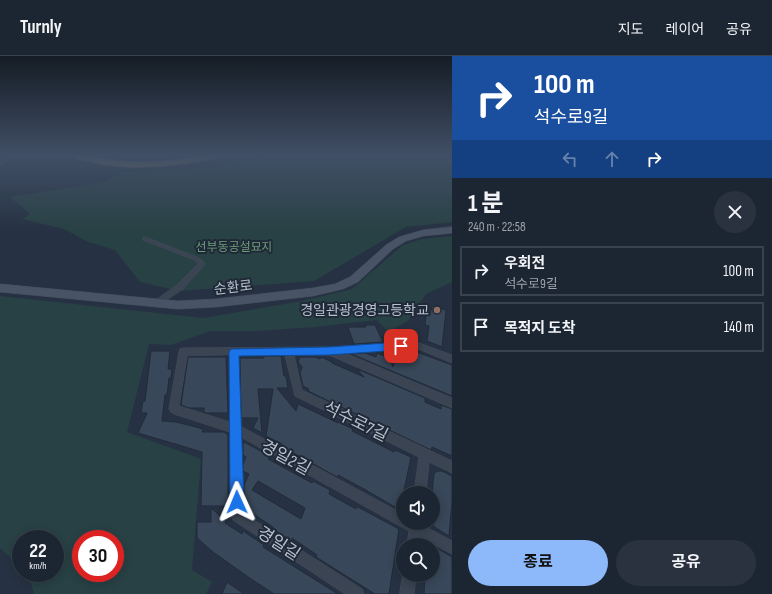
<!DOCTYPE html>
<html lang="ko">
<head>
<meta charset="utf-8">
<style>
	body { margin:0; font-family:"Sofia Sans Condensed","Noto Sans KR",sans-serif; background:#29323e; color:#f1f3f6; height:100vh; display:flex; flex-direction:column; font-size:15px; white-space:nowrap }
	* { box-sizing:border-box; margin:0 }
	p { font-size:13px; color:#a0a5ac }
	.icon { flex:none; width:22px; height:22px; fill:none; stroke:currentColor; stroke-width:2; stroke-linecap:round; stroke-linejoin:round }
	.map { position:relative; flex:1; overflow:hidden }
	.sheet { display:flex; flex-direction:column; background:#1c2632; width:320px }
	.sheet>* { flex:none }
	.banner { background:#1a4fa0; color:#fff; overflow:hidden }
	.controls { position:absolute; left:396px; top:430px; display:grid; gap:8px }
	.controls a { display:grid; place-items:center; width:44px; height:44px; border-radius:50%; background:#1c2632; box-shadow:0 2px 10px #0003,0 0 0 1px #3a434d; font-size:20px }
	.speed { position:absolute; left:12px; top:474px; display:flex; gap:8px; font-size:20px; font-weight:700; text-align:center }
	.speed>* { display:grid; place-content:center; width:52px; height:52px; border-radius:50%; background:#1c2632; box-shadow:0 2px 10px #0003,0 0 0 1px #3a434d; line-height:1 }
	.speed small { font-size:10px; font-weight:400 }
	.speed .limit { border:6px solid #d22; background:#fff; color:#111 }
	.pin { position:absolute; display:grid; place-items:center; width:34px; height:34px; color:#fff; margin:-17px; border-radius:8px; box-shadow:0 2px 6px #0006 }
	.me { position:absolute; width:44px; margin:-22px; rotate:359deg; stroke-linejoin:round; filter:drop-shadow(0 0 3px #0008) }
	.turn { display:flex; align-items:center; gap:14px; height:84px; padding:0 16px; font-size:18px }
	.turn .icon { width:52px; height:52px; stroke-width:2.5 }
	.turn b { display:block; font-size:28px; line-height:34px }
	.lanes { display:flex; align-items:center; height:38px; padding:0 16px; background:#0003; justify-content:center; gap:20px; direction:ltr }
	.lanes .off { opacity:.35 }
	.round { display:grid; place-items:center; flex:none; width:42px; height:42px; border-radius:21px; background:#29323e }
	.headline { display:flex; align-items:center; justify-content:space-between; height:68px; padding:0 16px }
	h1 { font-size:24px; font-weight:700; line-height:30px }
	.primary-button { display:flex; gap:8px; margin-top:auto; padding:8px 16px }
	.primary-button a { flex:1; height:46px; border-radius:24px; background:#8db9fb; color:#111; font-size:16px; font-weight:700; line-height:46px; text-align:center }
	.primary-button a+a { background:#29323e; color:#f1f3f6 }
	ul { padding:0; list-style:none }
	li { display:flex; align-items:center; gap:12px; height:50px; margin:0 8px 6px; padding:0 8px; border:2px solid #3a434d; border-radius:0px }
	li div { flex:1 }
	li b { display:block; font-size:15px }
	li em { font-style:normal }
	header { display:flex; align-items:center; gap:24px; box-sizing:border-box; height:56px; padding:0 20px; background:#1c2632; border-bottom:1px solid #3a434d }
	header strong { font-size:19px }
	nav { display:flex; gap:22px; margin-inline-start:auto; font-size:14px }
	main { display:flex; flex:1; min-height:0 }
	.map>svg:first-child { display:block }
	.green { fill:#284144; fill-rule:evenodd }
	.building { fill:#384759; stroke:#212b3a; fill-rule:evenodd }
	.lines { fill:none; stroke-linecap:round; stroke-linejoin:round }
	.street-casing { stroke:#444d5c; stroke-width:1 }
	.secondary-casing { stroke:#444d5c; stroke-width:1 }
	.highway-casing { stroke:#454f5d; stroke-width:1 }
	.street { fill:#3a4452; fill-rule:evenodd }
	.secondary { fill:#485366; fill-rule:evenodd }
	.highway { fill:#796b57; fill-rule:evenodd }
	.route { fill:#1a73e8; stroke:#114b97 }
	.education-dot { fill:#8d6e63; stroke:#1f2938; stroke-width:1.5 }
	.labels { text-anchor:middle; stroke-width:4; stroke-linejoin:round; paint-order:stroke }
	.far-park-label { font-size:12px; fill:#6e9e78; stroke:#1f2938 }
	.street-label { font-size:14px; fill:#b7c0cc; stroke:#1f2938 }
	.poi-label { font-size:14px; fill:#b7c0cc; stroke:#1f2938; text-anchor:end }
	.near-street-label { font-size:17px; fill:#b7c0cc; stroke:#1f2938 }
</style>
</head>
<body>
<header>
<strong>Turnly</strong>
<nav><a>지도</a><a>레이어</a><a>공유</a></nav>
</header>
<main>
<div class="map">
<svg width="452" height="538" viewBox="0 0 452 538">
	<rect width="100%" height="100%" fill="#263243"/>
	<path class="green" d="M269,100H452V166L406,171L314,225L179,235L140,226L115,194L88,186L64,173L22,163L30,158L10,141L104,126L121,116L208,112Z
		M452,180V226L426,238L408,265L388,276L377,264L314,271L259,275H210L171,289L149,288L127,376L201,403L192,514L212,526L206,538H34L28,517H55V483H21V511L0,492V240L203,262L302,245L352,233L403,189L422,183ZM81,483H115V517H81Z"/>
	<path class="building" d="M432,250L446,254L442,291L427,285L429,270L425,269L426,258L430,259Z
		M365,269H375L383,286L354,288L348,271H366Z
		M414,294V295L452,309V340L351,298L365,297L376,301L377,297L389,302L393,311L397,295Z
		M151,295H170L168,313H172L171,322H169L167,339H165L162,365L176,366L192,370L203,373L202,376H224L228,379V450H201L202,396L138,377L147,357H141L143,345H145Z
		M264,300H281L284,320H286L288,332H277L296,355L298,348L338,367V366L353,373L352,375L394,396L395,394L411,401L400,454L364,433L338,419L337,421L281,390L282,388L266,380L273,333H258L262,377L253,372L258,362H241L240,302H264Z
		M188,301H226L228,357H206L204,356V352H189L181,349Z
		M300,301H315L320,303L321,301L332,306V307L364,321L357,313L425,342V346L441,353V349L452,353V400L432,391L431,394L308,335L309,333L303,330L300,317L302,311L298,306Z
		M244,386L270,400L268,403L312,427L313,425L330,434L329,438L356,453V450L399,473L389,538H375L316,501L317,499L292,482L291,485L273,473V471L244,452V429L249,418L243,415V408L246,401L243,399V389ZM258,425L305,452L301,463L252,434Z
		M437,415H442L452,420V446L449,480L433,470L432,437L434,418Z
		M211,452L226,465L225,467L242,478L243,475L264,489L263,491L338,538H274L251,523L213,496L197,482V466H211Z
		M433,490L452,501V538H424L425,519H433Z
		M227,526L244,538H222Z"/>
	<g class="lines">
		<g class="street-casing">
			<path id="street" d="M7,100H12L0,110V107Z
				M145,181L199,202L205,208L183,233L156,251L153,250L152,248L153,246L177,229L198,208L195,204L143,184V182Z
				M416,286L452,299V307L416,292L345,297L452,342V352L329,299H294L302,334L452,405V417L429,406L426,437H414L419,401L295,340L285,299H238L240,370L403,458V467H422V469L452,485V498L420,481L419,489H407L409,475L241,381L243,457L362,533L364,538H345L233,464L231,460L230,376L174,358L171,356L169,353L179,296L180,293L183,292L329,291ZM230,299V366L179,350L187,300Z
				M403,517V519H416L414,538H400Z"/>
		</g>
		<g class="secondary-casing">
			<path id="secondary" d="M452,171V177L423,180L406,185L393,193L358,226L343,233L313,240L216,251L178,253L0,236V228L178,245L216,243L313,232L335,228L350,221L386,189L399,181L423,174Z"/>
		</g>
		<g class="highway-casing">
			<path id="highway" d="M72,100C95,100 118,106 142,106C168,106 193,100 219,100L215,102C174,111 128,116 86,105C81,104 76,103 72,100Z"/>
		</g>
		<use href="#street" class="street"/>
		<use href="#secondary" class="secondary"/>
		<use href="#highway" class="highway"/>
	</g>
	<linearGradient id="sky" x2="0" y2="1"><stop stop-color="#151c25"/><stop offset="0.57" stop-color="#414f66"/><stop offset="1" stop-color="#414f66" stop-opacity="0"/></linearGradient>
	<rect width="452" height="175" fill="url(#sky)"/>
	<path class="route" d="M401,286L405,288L406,290L405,293L401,294L329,299L239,300L244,446L242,450L237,452L232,450L230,446L229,296L231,293L329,291Z"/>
	<circle class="education-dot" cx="437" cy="254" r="4"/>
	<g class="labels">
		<g class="far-park-label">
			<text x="234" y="195">선부동공설묘지</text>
		</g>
		<g class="street-label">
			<text transform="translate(233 231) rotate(-7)" y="5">순환로</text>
		</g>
		<g class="poi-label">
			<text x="429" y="259">경일관광경영고등학교</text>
		</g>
		<g class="near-street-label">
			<text transform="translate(356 365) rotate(26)" y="6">석수로7길</text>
			<text transform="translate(286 401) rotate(29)" y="6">경일2길</text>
			<text transform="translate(279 487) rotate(33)" y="6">경일길</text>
		</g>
	</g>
</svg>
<div class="controls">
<a><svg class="icon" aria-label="sound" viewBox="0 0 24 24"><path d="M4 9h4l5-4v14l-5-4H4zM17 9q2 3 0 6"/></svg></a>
<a><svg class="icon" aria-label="search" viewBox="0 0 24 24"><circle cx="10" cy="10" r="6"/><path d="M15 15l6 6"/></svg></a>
</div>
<div class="speed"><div>22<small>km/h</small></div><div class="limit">30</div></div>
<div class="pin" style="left:401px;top:290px;background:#d93025"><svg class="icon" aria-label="arrive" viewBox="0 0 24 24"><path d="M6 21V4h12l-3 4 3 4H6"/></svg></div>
<svg class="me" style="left:237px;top:446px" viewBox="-20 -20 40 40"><path d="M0-17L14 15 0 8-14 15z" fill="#1a73e8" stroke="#fff" stroke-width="4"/></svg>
</div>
<section class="sheet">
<div class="banner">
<div class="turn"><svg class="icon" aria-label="right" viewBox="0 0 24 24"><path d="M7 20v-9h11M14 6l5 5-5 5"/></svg><div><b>100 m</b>석수로9길</div></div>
<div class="lanes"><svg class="icon off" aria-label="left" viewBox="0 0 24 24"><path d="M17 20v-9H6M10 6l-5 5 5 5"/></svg><svg class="icon off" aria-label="ahead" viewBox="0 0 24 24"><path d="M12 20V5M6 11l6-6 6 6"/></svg><svg class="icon" aria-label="right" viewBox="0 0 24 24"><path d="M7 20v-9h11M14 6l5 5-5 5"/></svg></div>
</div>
<div class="headline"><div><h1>1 분</h1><p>240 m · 22:58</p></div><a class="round"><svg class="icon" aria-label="close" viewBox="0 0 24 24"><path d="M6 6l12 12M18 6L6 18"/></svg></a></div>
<ul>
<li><svg class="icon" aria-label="right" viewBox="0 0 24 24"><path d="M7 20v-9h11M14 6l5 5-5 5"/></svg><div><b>우회전</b><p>석수로9길</p></div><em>100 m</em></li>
<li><svg class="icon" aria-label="arrive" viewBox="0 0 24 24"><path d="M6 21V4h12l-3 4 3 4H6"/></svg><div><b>목적지 도착</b></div><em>140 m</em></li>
</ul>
<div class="primary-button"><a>종료</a><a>공유</a></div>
</section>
</main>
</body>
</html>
